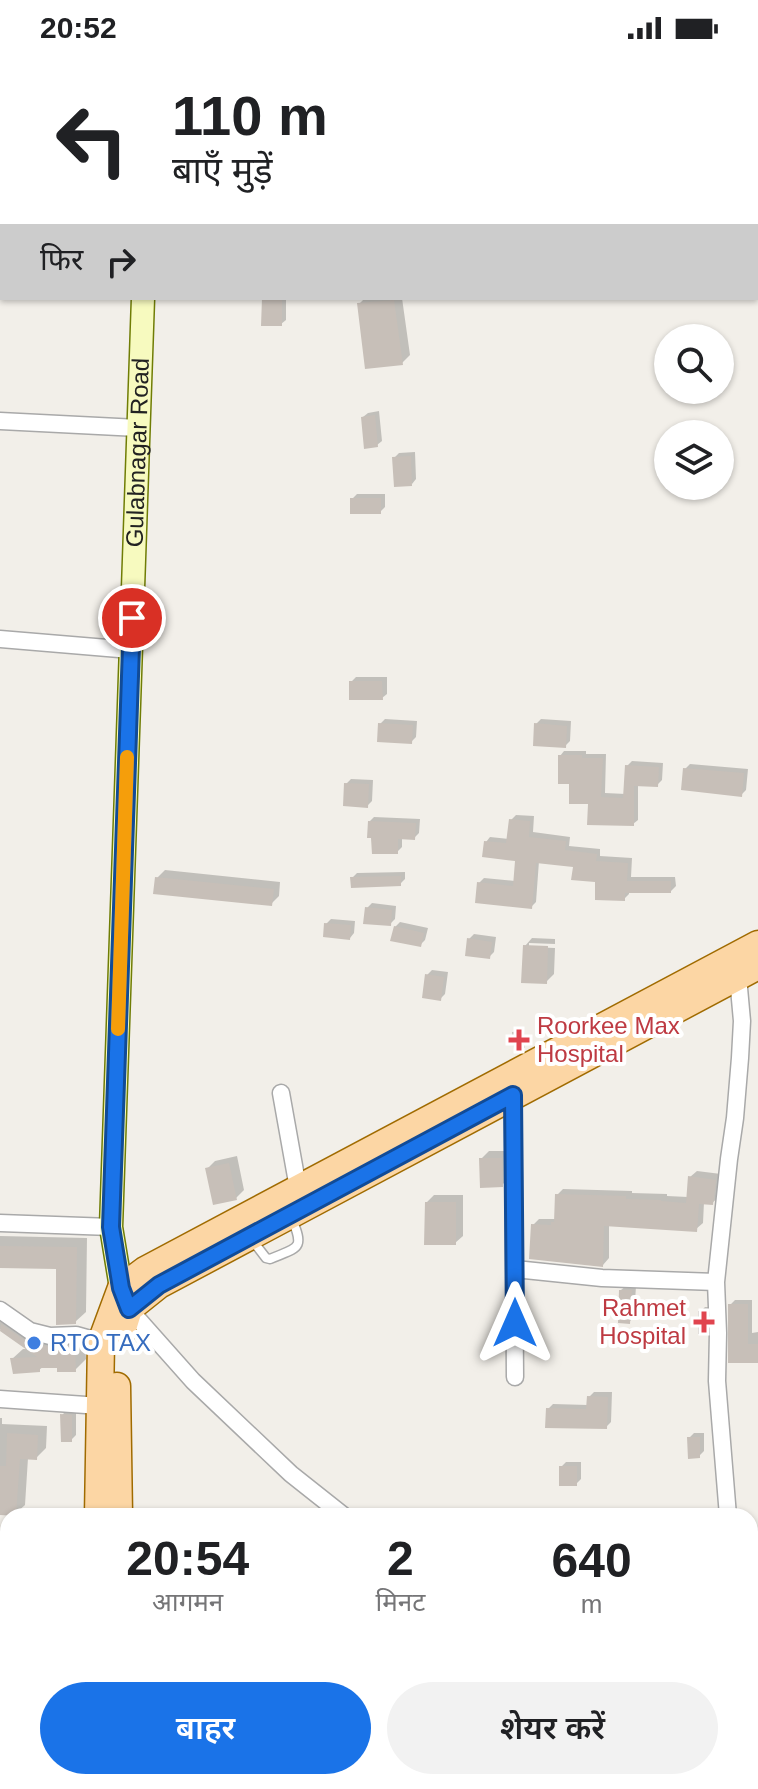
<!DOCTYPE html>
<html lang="hi">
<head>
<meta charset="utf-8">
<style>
	body { margin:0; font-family:Helvetica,"Noto Sans Devanagari",sans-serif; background:#f2f2f2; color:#202124; height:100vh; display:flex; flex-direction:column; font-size:30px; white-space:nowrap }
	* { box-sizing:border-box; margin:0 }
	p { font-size:26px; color:#757577 }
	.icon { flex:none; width:44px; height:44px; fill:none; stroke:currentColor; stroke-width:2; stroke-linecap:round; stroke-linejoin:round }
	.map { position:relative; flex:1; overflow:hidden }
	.sheet { position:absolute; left:0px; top:1452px; width:758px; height:282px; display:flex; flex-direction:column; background:#fff; border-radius:24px 24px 0 0; box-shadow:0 2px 6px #0004 }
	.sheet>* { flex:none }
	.hud { position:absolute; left:0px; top:0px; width:758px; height:244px; box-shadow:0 2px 6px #0004; background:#fff; color:#202124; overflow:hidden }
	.buttons { position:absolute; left:654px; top:268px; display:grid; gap:16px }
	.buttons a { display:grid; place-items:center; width:80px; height:80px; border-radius:50%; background:#fff; box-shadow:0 2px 6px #0004; font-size:40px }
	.pin { position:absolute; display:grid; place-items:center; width:68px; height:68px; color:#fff; margin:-34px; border:4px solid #fff; border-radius:50%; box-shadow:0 2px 8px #0007 }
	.me { position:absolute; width:88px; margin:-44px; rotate:0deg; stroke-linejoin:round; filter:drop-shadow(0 0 6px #0008) }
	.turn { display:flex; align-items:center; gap:28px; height:168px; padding:0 40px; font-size:36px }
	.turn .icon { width:104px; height:104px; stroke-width:2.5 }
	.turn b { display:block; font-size:56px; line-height:68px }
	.then { display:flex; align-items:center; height:76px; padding:0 40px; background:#0003; gap:16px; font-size:30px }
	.eta { display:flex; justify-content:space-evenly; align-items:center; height:136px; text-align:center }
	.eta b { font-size:48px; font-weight:600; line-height:56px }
	.primary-button { display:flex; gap:16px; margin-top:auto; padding:16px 40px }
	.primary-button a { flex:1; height:92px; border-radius:48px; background:#1a73e8; color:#fff; font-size:32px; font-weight:600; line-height:92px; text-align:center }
	.primary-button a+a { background:#f2f2f2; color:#202124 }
	.status { display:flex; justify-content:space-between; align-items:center; height:56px; padding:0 40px; background:#fff; direction:ltr }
	.status svg { height:22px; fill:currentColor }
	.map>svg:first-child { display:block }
	.shadow { fill:#0003 }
	.building { fill:#c7bfb8 }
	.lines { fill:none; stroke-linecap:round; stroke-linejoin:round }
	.lane-casing { stroke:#a9a9a9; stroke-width:11 }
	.street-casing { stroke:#a9a9a9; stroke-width:19 }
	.secondary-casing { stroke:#707d05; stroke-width:25 }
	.primary-casing { stroke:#a06b00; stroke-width:29 }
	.lane { stroke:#fff; stroke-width:8 }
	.street { stroke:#fff; stroke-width:16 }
	.secondary { stroke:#f7fabf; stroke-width:22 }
	.primary { stroke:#fcd6a4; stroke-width:26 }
	.route-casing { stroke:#114b97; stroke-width:20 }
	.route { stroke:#1a73e8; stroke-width:14 }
	.slow { stroke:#f59e0b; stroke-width:14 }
	.health-dot { fill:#e0444e; stroke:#fff; stroke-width:3 }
	.shop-dot { fill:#3f7fe0; stroke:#fff; stroke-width:3 }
	.labels { text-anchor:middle; stroke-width:8; stroke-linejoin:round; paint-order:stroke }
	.street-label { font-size:24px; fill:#222; stroke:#fff }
	.health-label { font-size:24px; fill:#be3a42; stroke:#fff; text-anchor:start }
	.shop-label { font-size:24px; fill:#366cbe; stroke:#fff; text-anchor:start }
</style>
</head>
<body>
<div class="status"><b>20:52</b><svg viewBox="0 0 49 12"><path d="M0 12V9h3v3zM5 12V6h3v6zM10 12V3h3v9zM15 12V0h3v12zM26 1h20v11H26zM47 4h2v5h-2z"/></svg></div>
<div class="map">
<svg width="758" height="1733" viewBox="0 0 758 1733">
	<rect width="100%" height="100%" fill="#f2efe9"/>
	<path class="shadow" d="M471,0H496V2H471Z
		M581,0H615V1L582,2Z
		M758,0V37L756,35L755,2Z
		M264,242H286V264L281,268Z
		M365,242H402L410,299L402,307L359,248Z
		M379,355L382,385L377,389L363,361L368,357Z
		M415,396L416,423L412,428L394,402L399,397Z
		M357,438H385V451L380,456L352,443Z
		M356,621H387V638L382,642L351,626Z
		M385,663L417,665L416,681L411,686L380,668Z
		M541,663L571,665L570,685L565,690L536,668Z
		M564,695H586V698H606L605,737L626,738L627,710L632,705L663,707L662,724L657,729L638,728V764L633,768L590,746L571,726L560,700Z
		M690,708L748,713L746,734L741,739L685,713Z
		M351,723L373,724L372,745L367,750L346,728Z
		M516,759L534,760L533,776L570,781L569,790L600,793V800L632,802L631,821H675L676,830L671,835H629V838L624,843L575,809L539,805L536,846L531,851L479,827L484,822L515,825L517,803L486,786L490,781L509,783L511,764Z
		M374,761L420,763L419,777L414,782L402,781V791L397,796L373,780L370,765Z
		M165,814L280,826L279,840L271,848L157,822Z
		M405,816V823L400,828L352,822L357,817Z
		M372,847L396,850L395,863L390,868L367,852Z
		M331,863L355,865L354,877L350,882L326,868Z
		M400,866L428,872L425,884L420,889L395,871Z
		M474,878L496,881L494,896L489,901L469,883Z
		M532,882L555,883V888L529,887V891L555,892L554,918L546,926L525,890Z
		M432,914L448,916L445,938L440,943L427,919Z
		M489,1095H509L510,1121L502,1129L481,1103Z
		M237,1100L244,1134L236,1142L207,1113L215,1105Z
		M697,1115L721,1118L719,1141L712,1147L704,1146L703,1167L696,1173L609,1168V1202L603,1209L533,1169L539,1163H556L557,1139L563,1133L632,1135V1137L667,1138V1140L688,1141L690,1121Z
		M434,1139H463V1180L455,1187L427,1146Z
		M0,1180L87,1182L86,1256L75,1266L58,1211L0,1210Z
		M626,1230H636L634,1261L629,1266L621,1234Z
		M735,1244H752V1277L758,1276V1305H730V1249Z
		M0,1246L38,1276L85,1281L86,1303L75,1314L59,1310H44L39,1314L12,1303L23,1293H28L0,1273Z
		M705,1251H710L711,1272L706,1276L700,1256Z
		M594,1336H612L611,1366L606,1371L548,1353L553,1348L588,1349L589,1341Z
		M67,1354L76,1355V1379L71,1384L62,1359Z
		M0,1362H2V1368L47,1370L46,1392L36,1402H28L25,1449L15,1458L0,1457Z
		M694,1377H704V1395L699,1400L689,1382Z
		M566,1406H581V1423L576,1428L561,1411Z
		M0,1582H8V1662L0,1661Z
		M0,1683H8V1703L5,1706H0Z
		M158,1726H243L237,1732Z"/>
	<path class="building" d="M262,242H282V270H261Z
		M394,244L403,309L365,313L357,247Z
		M375,359L378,391L364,393L361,361Z
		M411,400L412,430L394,431L392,401Z
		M350,442H381V458H350Z
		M349,625H382L383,644H349Z
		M378,667L413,669L412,688L377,686Z
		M534,667L567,670L566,692L533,690Z
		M558,699H582V702H603L601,741L623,742L625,709L659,711L658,731L634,730V770L587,769L588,748H569V728H558Z
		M683,712L744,717L742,741L681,734Z
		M344,727L369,728L368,752L343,750Z
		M509,763L530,765L529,781L566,785L565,794L597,798L596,805L628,807L627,825H671V837H625V845L595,844V826L571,824L573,811L536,807L532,853L475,847L477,826L513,830L515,805L482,801L484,785L506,787Z
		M368,765L416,767L415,784L398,783V798H372L371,782H367Z
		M401,820V830L351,832L350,821Z
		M155,821L274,833L272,850L153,838Z
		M365,851L392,854L391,870L363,868Z
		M324,867L351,869L350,884L323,881Z
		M394,870L424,877L421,891L390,885Z
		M467,882L492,886L490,903L465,900Z
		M523,889L548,890L547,928L521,927Z
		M425,918L444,921L441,945L422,942Z
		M524,975L525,992L514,993L512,976Z
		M479,1102H502L503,1131L480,1132Z
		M229,1107L237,1144L213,1149L205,1112Z
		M688,1120L716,1124L713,1149L699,1148L697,1176L604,1170L603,1211L529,1203L531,1168L551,1169V1166H554L555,1138L626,1140V1143L661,1144V1145L686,1147Z
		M425,1146H456V1189H424Z
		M0,1190L77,1191L76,1268L56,1269V1213L0,1212Z
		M619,1234H632L630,1268L618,1267Z
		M728,1248H748V1288H758V1307H728Z
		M698,1255H706L707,1278H698Z
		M1,1268L27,1286L50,1291L75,1290L76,1316H57V1312H40V1316L13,1318L10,1302L37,1301L0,1275Z
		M587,1340L608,1341L607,1373L545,1372L546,1352L586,1353Z
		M60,1358L72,1359V1386H61Z
		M7,1377L38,1379L37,1404L20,1403L16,1460L0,1459V1410H6Z
		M687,1381H700V1402L688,1403Z
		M559,1410H577V1430H559Z"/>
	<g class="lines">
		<g class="lane-casing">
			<path id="lane" d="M252,1184L266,1202L270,1203C298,1191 305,1194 292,1163"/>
		</g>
		<g class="street-casing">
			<path id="street" d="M393,0V2
				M568,0L569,2
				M3,2V0
				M0,69L2,68
				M0,365L138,372
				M0,583L131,594
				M281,1037L298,1132
				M513,1039L515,1321
				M0,1167L111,1171
				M515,1213L602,1222L716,1226
				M129,1253L193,1325L291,1418L344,1460
				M0,1254L30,1275L50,1280L76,1279L101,1286
				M0,1343L100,1350
				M728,1460L717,1325L718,1277L716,1226L729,1103L735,1062L740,1002L742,965L738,921
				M750,1643L758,1645
				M750,1705L758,1706
				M436,1726L467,1733
				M326,1733V1726
				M501,1733L505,1726"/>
		</g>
		<g class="secondary-casing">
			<g id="secondary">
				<path d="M151,2V0"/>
				<path id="s1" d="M127,1246L121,1232L111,1171L143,242"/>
			</g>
		</g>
		<g class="primary-casing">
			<path id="primary" d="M121,1279L129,1253L159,1229L758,910
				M117,1330L119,1460
				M98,1460L101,1286L121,1232L145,1214L758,888
				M105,1726V1733"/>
		</g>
		<use href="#lane" class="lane"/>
		<use href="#street" class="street"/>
		<use href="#secondary" class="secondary"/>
		<use href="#primary" class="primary"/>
	</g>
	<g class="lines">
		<g class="route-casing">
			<path id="route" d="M132,562L111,1171L121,1232L129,1253L159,1229L513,1039L515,1267"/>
		</g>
		<use href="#route" class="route"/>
		<path class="slow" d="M118,973L127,701"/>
	</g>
	<g class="health-dot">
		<path d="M515 972h8v8h8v8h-8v8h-8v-8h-8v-8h8z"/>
		<path d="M700 1254h8v8h8v8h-8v8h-8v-8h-8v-8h8z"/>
	</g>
	<circle class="shop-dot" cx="34" cy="1287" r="8"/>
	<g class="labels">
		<g class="street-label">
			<text dy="8" stroke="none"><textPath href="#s1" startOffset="852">Gulabnagar Road</textPath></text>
		</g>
		<g class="health-label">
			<text x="537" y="978">Roorkee Max<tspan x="537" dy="28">Hospital</tspan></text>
			<text x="686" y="1260" text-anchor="end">Rahmet<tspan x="686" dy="28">Hospital</tspan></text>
		</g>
		<g class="shop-label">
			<text x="50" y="1295">RTO TAX</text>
		</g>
	</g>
</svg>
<div class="buttons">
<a><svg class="icon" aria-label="search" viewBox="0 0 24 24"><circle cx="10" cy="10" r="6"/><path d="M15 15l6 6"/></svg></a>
<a><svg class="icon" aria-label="layers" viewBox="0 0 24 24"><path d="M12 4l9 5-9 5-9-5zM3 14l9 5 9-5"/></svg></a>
</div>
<div class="pin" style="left:132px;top:562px;background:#d93025"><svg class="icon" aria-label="arrive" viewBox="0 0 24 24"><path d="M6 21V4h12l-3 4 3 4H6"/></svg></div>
<svg class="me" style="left:515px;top:1267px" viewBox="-20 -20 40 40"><path d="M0-17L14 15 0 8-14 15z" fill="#1a73e8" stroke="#fff" stroke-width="4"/></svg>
<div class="hud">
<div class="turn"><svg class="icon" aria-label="left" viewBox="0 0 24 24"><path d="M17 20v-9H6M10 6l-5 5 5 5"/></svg><div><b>110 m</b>बाएँ मुड़ें</div></div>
<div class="then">फिर<svg class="icon" aria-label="right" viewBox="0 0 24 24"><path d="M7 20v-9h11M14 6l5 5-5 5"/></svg></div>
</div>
<section class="sheet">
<div class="eta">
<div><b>20:54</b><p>आगमन</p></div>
<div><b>2</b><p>मिनट</p></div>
<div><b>640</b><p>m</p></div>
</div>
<div class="primary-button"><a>बाहर</a><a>शेयर करें</a></div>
</section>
</div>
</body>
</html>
